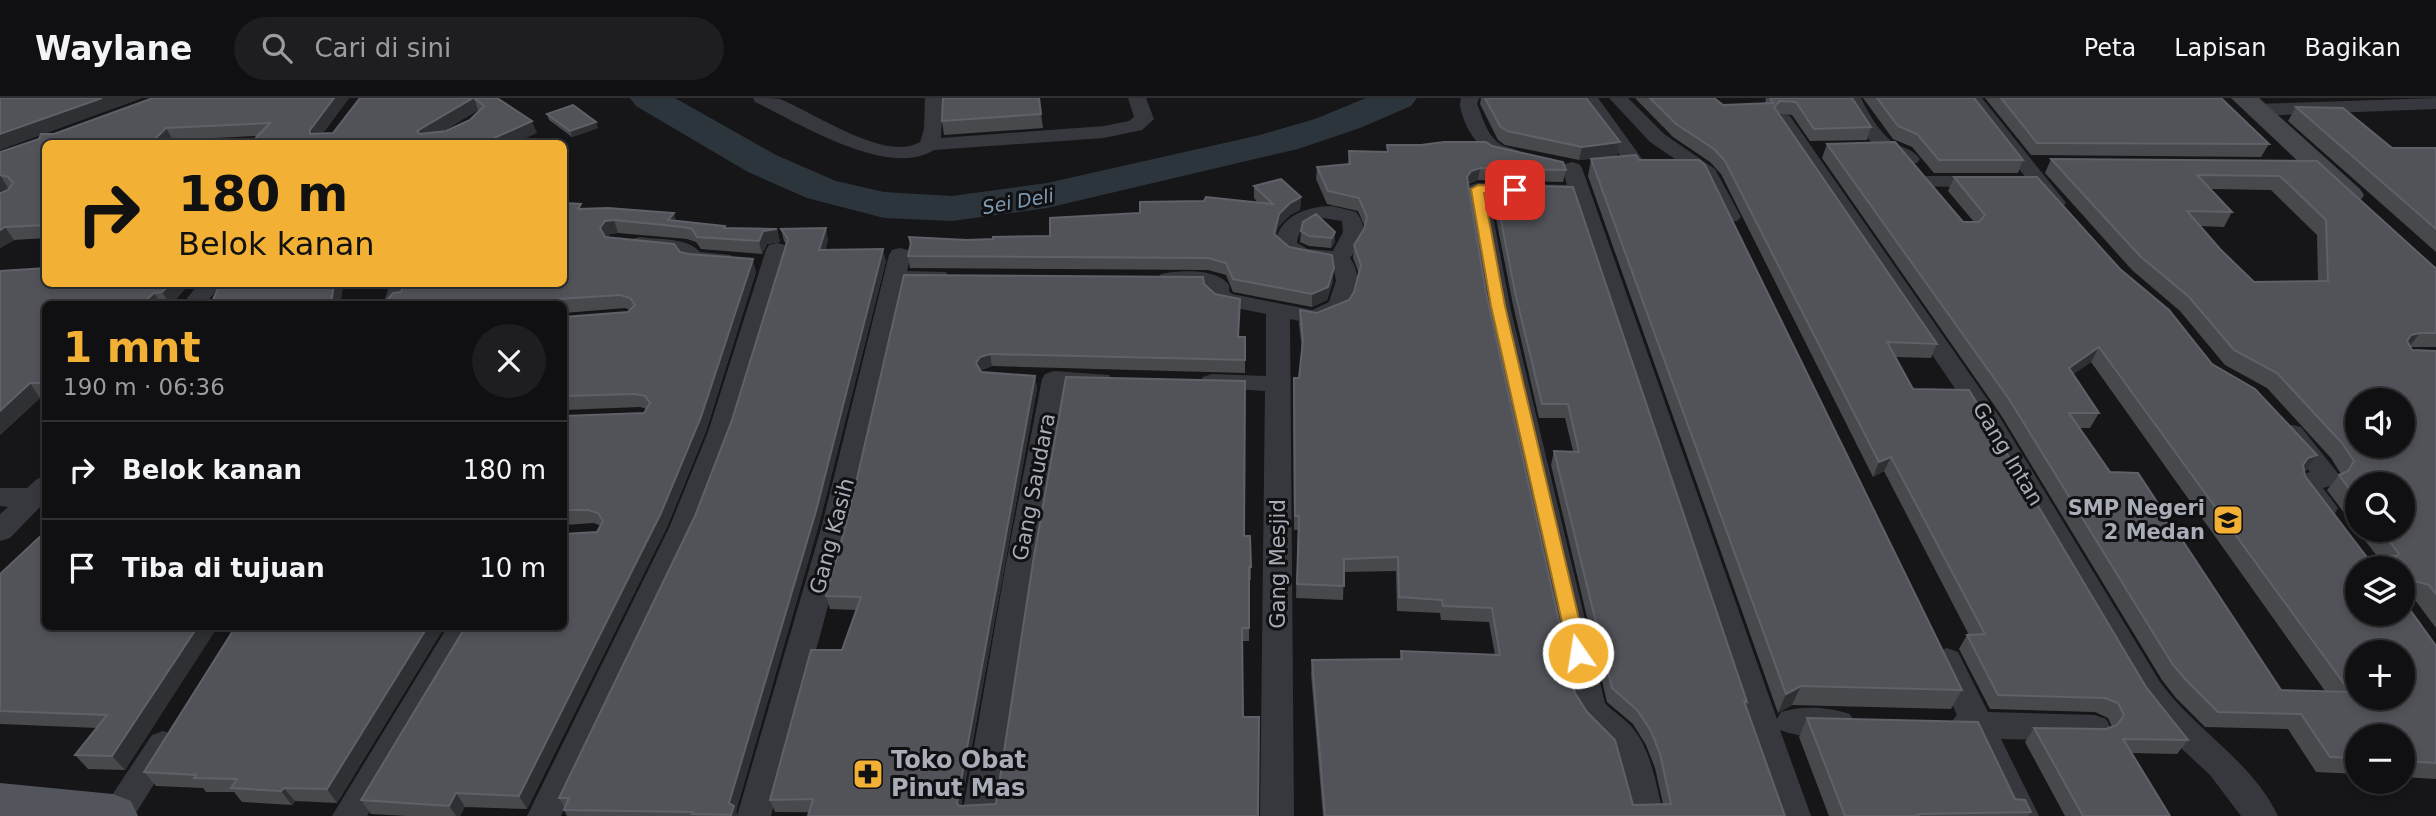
<!DOCTYPE html>
<html lang="id">
<head>
<meta charset="utf-8">
<style>
	body { margin:0; font-family:"DejaVu Sans",sans-serif; background:#1e1e20; color:#f1f3f6; height:100vh; display:flex; flex-direction:column; font-size:26px; white-space:nowrap }
	* { box-sizing:border-box; margin:0 }
	p { font-size:23px; color:#9c9d9f }
	.icon { flex:none; width:38px; height:38px; fill:none; stroke:currentColor; stroke-width:2; stroke-linecap:round; stroke-linejoin:round }
	.map { position:relative; flex:1; overflow:hidden }
	.drawer { position:absolute; left:42px; top:203px; width:525px; height:329px; display:flex; flex-direction:column; background:#101012; border-radius:10px; box-shadow:0 4px 10px #0003,0 0 0 2px #303032 }
	.drawer>* { flex:none }
	.top-card { position:absolute; left:42px; top:42px; width:525px; height:147px; border-radius:10px; box-shadow:0 4px 10px #0003,0 0 0 2px #303032; background:#f2b134; color:#111; overflow:hidden }
	.fabs { position:absolute; left:2345px; top:290px; display:grid; gap:14px }
	.fabs a { display:grid; place-items:center; width:70px; height:70px; border-radius:50%; background:#101012; box-shadow:0 4px 10px #0003,0 0 0 2px #303032; font-size:35px }
	.pin { position:absolute; display:grid; place-items:center; width:60px; height:60px; color:#fff; margin:-30px; border-radius:14px; box-shadow:0 4px 10px #0006 }
	.me { position:absolute; width:77px; margin:-38px; rotate:347deg; stroke-linejoin:round; filter:drop-shadow(0 0 5px #0008) }
	.turn { display:flex; align-items:center; gap:24px; height:147px; padding:0 21px; font-size:32px }
	.turn .icon { width:91px; height:91px; stroke-width:2.5 }
	.turn b { display:block; font-size:49px; line-height:60px }
	.round { display:grid; place-items:center; flex:none; width:74px; height:74px; border-radius:37px; background:#1e1e20 }
	.overview { display:flex; align-items:center; justify-content:space-between; height:119px; padding:0 21px }
	h1 { font-size:42px; font-weight:600; line-height:52px; color:#f2b134 }
	ul { padding:0; list-style:none }
	li { display:flex; align-items:center; gap:21px; height:98px; padding:0 21px; border-top:2px solid #303032 }
	li div { flex:1 }
	li b { display:block; font-size:26px }
	li em { font-style:normal }
	header { display:flex; align-items:center; gap:42px; box-sizing:border-box; height:98px; padding:0 35px; background:#101012; border-bottom:2px solid #303032 }
	header strong { font-size:33px }
	nav { display:flex; gap:38px; margin-inline-start:auto; font-size:24px }
	.search { width:490px; height:63px; background:#1e1e20; display:flex; align-items:center; gap:18px; box-sizing:border-box; padding:0 24px; border-radius:38px; color:#9c9d9f; font-size:26px }
	.map>svg:first-child { display:block }
	.lines { fill:none; stroke-linecap:round; stroke-linejoin:round }
	.river { fill:#2c353c; fill-rule:evenodd }
	.street { fill:#37383d; fill-rule:evenodd }
	.secondary { fill:#45474d; fill-rule:evenodd }
	.primary { fill:#53555c; fill-rule:evenodd }
	.wall { fill:#47494d; fill-rule:evenodd }
	.shaded-wall { fill:#2f3033 }
	.building { fill:#525359; stroke:#5f6168; stroke-width:2; fill-rule:evenodd }
	.route { fill:#f2b134; stroke:#9d7322; stroke-width:2 }
	.labels { text-anchor:middle; stroke-width:6; stroke-linejoin:round; paint-order:stroke }
	.far-water-label { font-size:19px; font-style:italic; fill:#7f9bb3; stroke:#111113 }
	.street-label { font-size:21px; fill:#a8adb8; stroke:#111113 }
	.poi-label { font-size:21px; font-weight:bold; fill:#a8adb8; stroke:#111113; text-anchor:end }
	.near-poi-label { font-size:24px; font-weight:bold; fill:#a8adb8; stroke:#111113; text-anchor:start }
</style>
</head>
<body>
<header>
<strong>Waylane</strong>
<div class="search"><svg class="icon" aria-label="search" viewBox="0 0 24 24"><circle cx="10" cy="10" r="6"/><path d="M15 15l6 6"/></svg>Cari di sini</div>
<nav><a>Peta</a><a>Lapisan</a><a>Bagikan</a></nav>
</header>
<div class="map">
<svg width="2436" height="718" viewBox="0 0 2436 718">
	<rect width="100%" height="100%" fill="#161618"/>
	<g class="lines">
		<path class="river" d="M630,0H675L776,57L836,83L884,94L952,98L1047,85L1260,37L1315,21L1366,0H1417L1411,8L1360,30L1298,51L1047,110L952,123L884,120L807,100L748,74L636,8Z"/>
		<path class="street" d="M753,0C761,0 772,0 780,1C813,14 886,65 920,44L924,31L925,0H943L941,40L1104,28L1129,23L1134,19L1128,0H1146L1154,21L1142,32L1104,40L934,52C888,81 799,25 755,4Z
			M1461,0H1479L1477,6C1484,22 1487,40 1504,48C1512,51 1519,51 1524,57L1521,61C1494,68 1473,45 1464,22C1462,14 1458,8 1461,0Z
			M1580,0H1598L1645,65L1642,69H1628Z
			M1609,0H1628L1664,36L1715,71L1741,119L1737,123H1723L1700,78L1650,44Z
			M1843,0H1861C1868,15 1878,32 1891,43C1901,50 1912,50 1920,61L1917,65H1903L1875,49L1857,26Z
			M1963,0H1982L2063,101L2066,105L2063,109H2049Z
			M2436,0V11L2257,18L2248,12L2257,6Z
			M1783,16L1790,18L1999,318L2160,584C2195,632 2252,663 2278,718H2241L2210,677L2155,626L2138,602L1979,326L1773,22Z
			M1572,64L1579,66L1582,70L1777,621L1781,614C1801,607 1830,609 1850,616L1855,625L1850,634C1830,641 1800,640 1780,632L1811,718H1777L1572,99L1489,97L1510,208L1605,605C1613,614 1623,619 1631,628C1652,652 1656,688 1664,718H1630L1613,654L1585,626L1574,608L1486,208L1468,91L1471,87L1478,85L1567,87L1562,70L1565,66Z
			M1928,78H1987L1994,80L1997,84L1994,88L1987,90L1921,88L1918,84L1921,80Z
			M1332,108L1356,114C1370,132 1362,143 1350,160C1362,177 1358,196 1347,213L1315,226L1290,221L1294,718H1260L1265,293L1203,289L1200,284L1203,279L1212,276L1266,278V216L1217,206L1209,201L1204,189L1161,186L1158,181L1161,176C1179,172 1217,170 1229,187V193L1232,196L1312,212L1329,204L1336,183L1333,167L1289,159L1275,147C1278,119 1306,108 1332,108ZM1323,120L1342,123L1343,134L1333,153L1308,151L1297,145C1298,131 1309,123 1323,120Z
			M640,139C659,142 687,139 700,154L731,157L734,162L731,167C714,171 691,170 679,157L632,151L629,146L632,141Z
			M777,145L785,147L788,152L734,334L697,430L561,718H527L669,430L708,334L766,152L769,147Z
			M900,150L908,152L911,157L907,173L946,174L949,179L946,184L904,186L850,427L771,718H737L822,427L889,157L892,152Z
			M199,186H222L205,206H182Z
			M390,186H413L405,206H383Z
			M1054,273L1109,277L1112,282L1109,287L1065,289L1033,471L996,718H962L1005,471L1042,281L1045,276Z
			M2292,327L2301,329L2340,378L2334,387L2323,390L2338,410L2334,417C2313,423 2298,403 2294,384L2298,378L2310,374L2279,335L2283,329Z
			M46,378V409H40L10,440L0,443V416L8,409L0,408V390H27L37,381Z
			M448,528H479L367,718H332Z
			M1947,550L1958,554L1988,614L2095,617L2106,621L2111,630L2106,639L2095,643L2001,641L2039,718H2005L1968,640L1954,636L1949,627L1957,617L1932,562L1936,554Z
			M163,633L174,637L179,646L134,718H98L152,637Z"/>
		<path class="secondary" d="M2231,0H2259L2360,91L2364,97L2360,103L2350,106L2340,103Z"/>
		<path class="primary" d="M0,685L113,696L131,703L138,718H0Z"/>
	</g>
	<path class="wall" d="M0,0H142L43,36H54L349,0L323,35H333L360,0H498L537,35L257,38L173,42L170,46H46V140L14,142L0,150L8,92L10,90L0,93V54L39,41L40,37ZM478,12H479L470,22L446,33L442,34Z
		M1481,0H1586L1620,44L1617,58L1579,62L1505,47L1498,42L1480,6Z
		M1635,0H1714L1723,7L1765,5L1766,0H1852L1871,29L1867,42L1810,43L1792,17L1778,16L1937,246L1931,260L1895,259L1913,291L2188,642L2177,656L2131,655L2170,718H2065L2025,644L2034,630L2106,631L2112,629L2108,620L2095,614L1990,611L1959,551L1967,537H1969L1884,373L1873,379L1721,76L1710,64L1673,39Z
		M1863,0H1974L2023,62L2018,75H1934L1912,49L1893,41Z
		M1985,0H2221L2269,46L2261,59L2031,57Z
		M2296,9L2392,50H2436V154L2288,23Z
		M547,16L598,30L572,39L549,22Z
		M1041,16L1043,30L944,37L942,23Z
		M1827,46L1963,124H1974L1948,93L1954,79L2120,171L2212,266L2317,357L2306,373H2304L2305,378L2369,462L2377,458L2357,432H2403L2357,387V432L2327,392L2339,377L2341,376L2331,360L2267,290L2225,267L2180,213L2132,172L2045,75L2051,61L2317,63L2434,169L2436,170V249H2411L2412,252L2436,253V530L2415,502L2411,501L2406,507L2436,548V681L2403,679V639H2357V676L2316,674L2288,631L2205,629L2176,600L2162,582L2001,317L1822,60ZM2211,91L2271,92L2317,137L2318,183L2254,184L2220,151L2200,128L2224,129L2232,114ZM2091,264L2325,593L2281,592L2110,374L2079,330H2090L2099,315L2073,276Z
		M1387,47L1492,48L1566,72L1563,84L1478,82L1468,86L1486,195L1575,595L1633,707L1663,706L1655,670L1646,647L1633,626L1607,604L1551,367L1554,353H1573L1565,320H1539L1513,207L1492,100L1494,87L1747,604L1745,607L1785,718H1323L1311,576L1312,562L1400,561L1401,553L1495,557L1489,524L1441,522L1440,515L1397,513L1396,473L1344,474L1343,502L1296,500L1298,432H1294L1293,294L1294,280H1299L1302,252L1299,226L1300,212L1317,215L1349,202L1354,194L1359,176L1353,160L1354,147L1365,129L1358,113L1327,106L1316,81L1317,69L1348,66L1349,53L1387,54Z
		M1591,61L1639,62L1962,592L1951,611L1792,607L1778,615L1588,78Z
		M1254,88L1301,99L1300,112L1290,117L1278,129L1276,138L1333,183L1327,202L1312,209L1233,194L1226,177L1208,172L910,170L908,158L910,149L909,139L967,142L1050,138L1140,115L1258,105L1254,100Z
		M583,111L725,128L726,130L777,131L780,144L767,146L762,156L701,151L696,144L687,141L618,135L610,136L608,139L680,154L756,174L706,333L667,429L527,711L465,709L460,718H407L371,716L361,702L564,528L597,434L601,428L594,425L564,427V318L644,315L647,311L640,309L564,312V219L628,214L630,212L625,210L564,215V206H384L401,194Z
		M781,131L828,142L825,152L886,163L819,426L736,713L738,718H567L564,712L565,710L559,700L695,418L732,322L786,146L784,143Z
		M1301,133L1335,134V144L1331,150L1309,148L1300,144Z
		M0,173L189,186L172,206H46V300H40L0,337Z
		M904,177L1204,186L1238,239H1245V275L992,268L982,272L981,274L1035,278L1037,290L961,708L996,706L1244,438L1251,469V482H1249V543H1242L1243,619L1258,718L775,714L770,702L842,552L857,512L830,511L826,498L849,415Z
		M0,476L46,528H218L125,672L88,671L75,657L97,630L0,626Z
		M236,528H445L337,705L295,703L292,707L242,704L234,694H206L203,690L156,688L144,674Z
		M1807,620L2015,701L2031,714L2028,718H1829L1799,639Z"/>
	<path class="shaded-wall" d="M102,0H142L0,52V36Z
		M334,0H349L316,44L310,36V32Z
		M474,0L478,12L422,46L417,33Z
		M532,23L537,35L513,46H481Z
		M596,24L598,30L572,39L570,33Z
		M166,30L173,42L170,46H150Z
		M1620,44L1617,58L1579,62L1582,49Z
		M1480,70L1478,82L1469,85L1465,91L1467,79L1471,73Z
		M0,77L8,90L0,93Z
		M1301,99L1300,112L1290,117L1278,129L1273,149L1274,136L1279,116L1290,105Z
		M674,115L678,128L668,122Z
		M614,122L618,135L610,136L605,143L600,130L605,123Z
		M5,129L14,142L0,150V132Z
		M826,130L828,142L822,164L819,152Z
		M777,131L780,144L767,146L762,156L759,143L763,133Z
		M1335,134V144L1331,150L1332,140Z
		M883,151L886,163L819,426L736,713L738,718H731L729,705Z
		M753,161L756,174L706,333L667,429L527,711L519,698Z
		M1334,170L1333,183L1327,202L1312,209V196Z
		M170,186H189L172,206H170L162,194Z
		M334,186H340L343,190L340,206H331Z
		M154,195L161,206H142Z
		M2420,235L2409,249L2400,251L2411,237Z
		M2099,249L2091,264L2061,285L2069,270Z
		M990,256L992,268L982,272L978,278L976,265L980,259Z
		M1035,278L1037,290L959,718L957,705Z
		M30,285L40,300L0,337V313Z
		M2317,357L2306,373L2297,375L2308,360Z
		M1891,359L1884,373L1873,379L1879,364Z
		M2414,498L2403,511V500Z
		M198,528H218L125,672L112,658Z
		M428,528H445L337,705L327,691Z
		M1801,588L1792,607L1778,615L1786,596Z
		M284,690L295,703L292,707L281,693Z
		M456,695L465,709L460,718H456L449,708Z"/>
	<path class="building" d="M0,0H102L0,36Z
		M153,0H334L310,32V36L333,35L360,0H473L417,33L420,36L446,33L470,22L484,8L474,0H497L532,23L481,46H250L270,25L166,30L150,46H46V127L5,129L0,132V95L8,92L13,85L8,79L0,77V54L39,41L41,36H54Z
		M943,0H1039L1041,16L942,23Z
		M1485,0H1586L1620,44L1582,49L1507,33L1500,28Z
		M1650,0H1714L1723,7L1773,5L1770,0H1852L1871,29L1814,31L1796,4L1780,3L1774,9L1937,246L1887,244L1913,291L1969,292L2146,589L2188,642L2123,641L2170,718H2083L2034,630L2106,631L2117,627L2124,617L2118,605L2105,600L1998,597L1967,537L1985,536L1891,359L1879,364L1725,63L1714,51L1676,26Z
		M1877,0H1974L2023,62H1939L1917,36L1898,28Z
		M2001,0H2221L2269,46L2037,45Z
		M573,7L596,24L570,33L547,16Z
		M2296,9L2343,10L2392,50H2436V131Z
		M1444,44H1486L1492,48L1563,64L1566,72L1480,70L1471,73L1467,79L1486,195L1575,595L1587,614L1615,642L1633,707L1671,706L1660,656L1651,633L1637,612L1612,590L1554,353L1579,354L1568,306H1542L1515,194L1494,87L1573,89L1747,604L1744,603L1785,718H1325L1312,562L1402,561L1401,553L1500,557L1492,510L1443,508L1442,502L1399,499L1398,459L1344,461V488L1297,486L1299,418H1295L1294,280H1299L1303,242L1300,212L1317,215L1349,202L1354,194L1361,167L1354,147L1364,131L1367,119L1359,100L1328,93L1317,69L1350,66L1349,53L1388,54L1387,47H1421Z
		M1895,44L1963,124H1979L1985,117L1954,79H2037L2120,171L2169,212L2212,266L2255,291L2317,357L2308,360L2303,367L2305,378L2369,462L2372,458H2397L2399,456L2381,432H2403V387H2357V401L2339,377L2348,373L2354,363L2342,345L2277,275L2234,252L2189,199L2140,158L2051,61L2317,63L2434,169L2436,170V235H2420L2411,237L2407,243L2412,252L2436,253V496L2429,487L2415,483L2414,498L2403,500V471H2357V516H2403V502L2436,548V665L2403,663V639H2357V660L2330,659L2301,616L2218,614L2188,584L2173,567L2009,301L1827,46ZM2197,77L2280,78L2326,122L2328,183L2254,184L2220,151L2187,113L2232,114ZM2099,249L2205,395L2350,594L2281,592L2138,375L2110,374L2069,315H2099L2069,270ZM2357,303H2403V348H2357ZM2357,555H2403V600H2357Z
		M1636,57L1639,62H1699L1705,67L1962,592L1801,588L1786,596L1591,61Z
		M1281,81L1301,99L1290,105L1279,116L1274,136L1289,149L1332,157L1334,170L1328,189L1312,196L1233,181L1226,165L1208,160L908,158L911,145L909,139L967,142L993,141V139L1050,138V120L1140,115V104L1204,103L1206,99L1273,106L1254,88Z
		M564,105L581,106L578,111L608,110L674,115L668,122L725,128L724,130L777,131L763,133L759,143L697,139L692,131L683,129L614,122L605,123L600,130L605,139L674,146L680,154L689,156L753,161L701,319L661,415L519,698L456,695L449,708L361,702L466,528H564V436L597,434L603,423L598,415L588,412H564V318L644,315L650,305L645,298L635,296L564,298V219L628,214L635,207L630,200L620,197L559,201L556,204V206H384L393,195L401,194L404,186H564Z
		M1316,116L1335,134L1332,140L1309,138L1301,133L1303,124Z
		M826,130L819,152L883,151L816,413L729,705L734,708L731,717L692,716L693,714L564,712L569,700H559L695,418L732,322L788,141L781,131Z
		M46,170V186H170L162,194L154,195L142,206H46V285H30L0,313V173Z
		M904,177L1203,179L1204,186L1215,196L1240,201L1238,239H1245V262L990,256L980,259L976,265L981,274L1035,278L957,705L959,708L996,706L1034,458L1066,279L1245,283L1244,438H1250L1251,469H1249V530H1242L1243,619H1259L1258,718H808L813,701L770,702L811,552H842L861,499L826,498L849,415Z
		M220,186H334L331,206H211Z
		M46,433V528H198L112,658L75,657L107,617L0,613V476Z
		M236,528H428L327,691L284,690L281,693L231,690L237,681L194,680L196,677L144,674Z
		M1807,620L1978,624L2015,701L2025,702L2031,714L1918,716L1919,718H1845Z"/>
	<path class="route" d="M1478,87L1515,88L1522,92L1515,96L1484,95L1505,208L1587,555L1585,560H1571L1569,555L1491,208L1471,91Z"/>
	<defs>
		<g id="school-square" transform="scale(1.575)"><rect x="-9" y="-9" width="18" height="18" rx="4" fill="#f2b134" stroke="#111113"/><path d="M0-5L7-2L0 1L-7-2ZM-4 1L0 2.5L4 1V4Q0 6-4 4Z" fill="#111"/></g>
		<g id="pharmacy-square" transform="scale(1.575)"><rect x="-9" y="-9" width="18" height="18" rx="4" fill="#f2b134" stroke="#111113"/><path d="M-2-6h4v4h4v4h-4v4h-4v-4h-4v-4h4Z" fill="#111"/></g>
	</defs>
	<g fill-rule="evenodd">
		<use href="#school-square" x="2228" y="422"/>
		<use href="#pharmacy-square" x="868" y="676"/>
	</g>
	<g class="labels">
		<g class="far-water-label">
			<text transform="translate(1018 103) rotate(-10)" y="7">Sei Deli</text>
		</g>
		<g class="street-label">
			<text transform="translate(2008 356) rotate(59)" y="7">Gang Intan</text>
			<text transform="translate(1034 389) rotate(-79)" y="7">Gang Saudara</text>
			<text transform="translate(832 438) rotate(-75)" y="7">Gang Kasih</text>
			<text transform="translate(1278 466) rotate(-90)" y="7">Gang Mesjid</text>
		</g>
		<g class="poi-label">
			<text x="2205" y="417">SMP Negeri<tspan x="2205" dy="24">2 Medan</tspan></text>
		</g>
		<g class="near-poi-label">
			<text x="891" y="670">Toko Obat<tspan x="891" dy="28">Pinut Mas</tspan></text>
		</g>
	</g>
</svg>
<div class="fabs">
<a><svg class="icon" aria-label="sound" viewBox="0 0 24 24"><path d="M4 9h4l5-4v14l-5-4H4zM17 9q2 3 0 6"/></svg></a>
<a><svg class="icon" aria-label="search" viewBox="0 0 24 24"><circle cx="10" cy="10" r="6"/><path d="M15 15l6 6"/></svg></a>
<a><svg class="icon" aria-label="layers" viewBox="0 0 24 24"><path d="M12 4l9 5-9 5-9-5zM3 14l9 5 9-5"/></svg></a>
<a>+</a>
<a>−</a>
</div>
<div class="pin" style="left:1515px;top:92px;background:#d93025"><svg class="icon" aria-label="arrive" viewBox="0 0 24 24"><path d="M6 21V4h12l-3 4 3 4H6"/></svg></div>
<svg class="me" style="left:1578px;top:555px" viewBox="-20 -20 40 40"><circle r="17" fill="#f2b134" stroke="#fff" stroke-width="3"/><path d="M0-11L8 9 0 5-8 9z" fill="#fff"/></svg>
<div class="top-card">
<div class="turn"><svg class="icon" aria-label="right" viewBox="0 0 24 24"><path d="M7 20v-9h11M14 6l5 5-5 5"/></svg><div><b>180 m</b>Belok kanan</div></div>
</div>
<section class="drawer">
<div class="overview"><div><h1>1 mnt</h1><p>190 m · 06:36</p></div><a class="round"><svg class="icon" aria-label="close" viewBox="0 0 24 24"><path d="M6 6l12 12M18 6L6 18"/></svg></a></div>
<ul>
<li><svg class="icon" aria-label="right" viewBox="0 0 24 24"><path d="M7 20v-9h11M14 6l5 5-5 5"/></svg><div><b>Belok kanan</b></div><em>180 m</em></li>
<li><svg class="icon" aria-label="arrive" viewBox="0 0 24 24"><path d="M6 21V4h12l-3 4 3 4H6"/></svg><div><b>Tiba di tujuan</b></div><em>10 m</em></li>
</ul>
</section>
</div>
</body>
</html>
